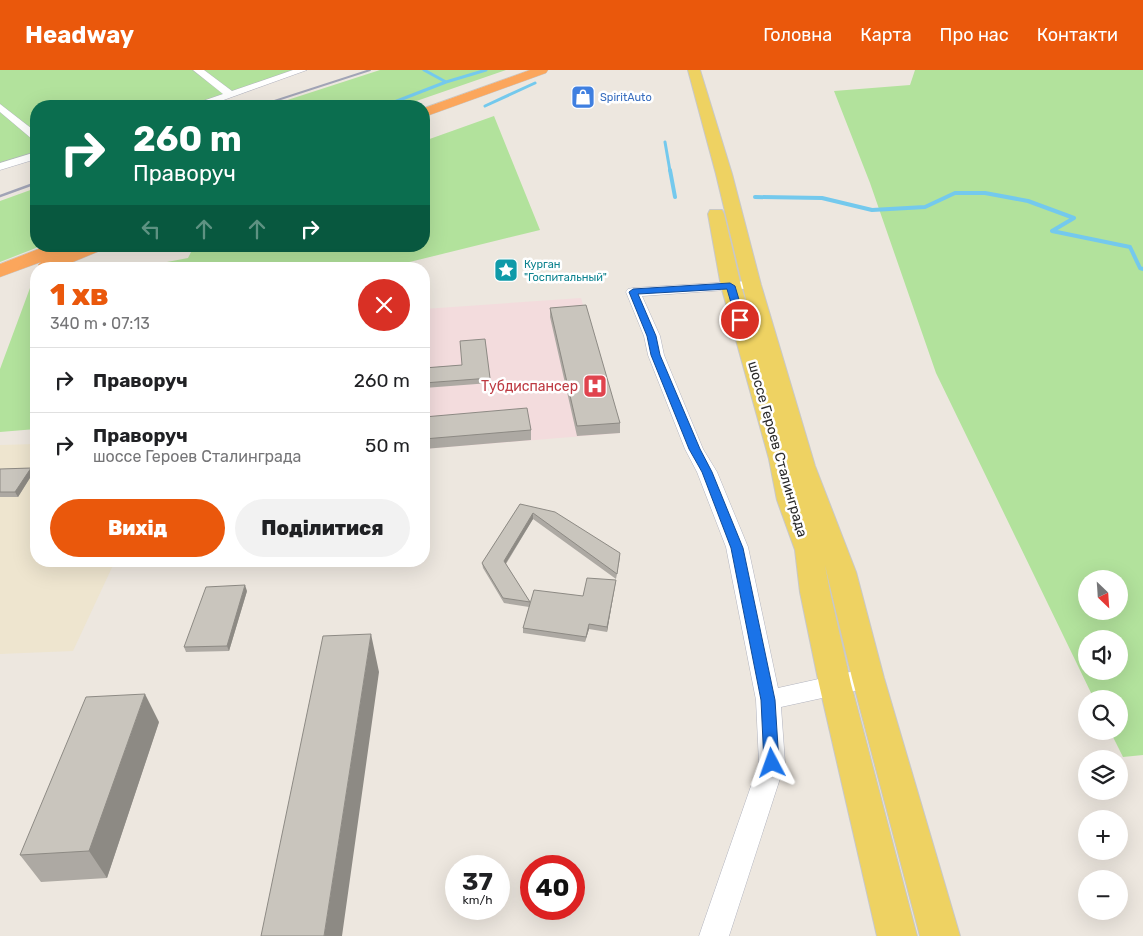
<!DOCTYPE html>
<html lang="uk">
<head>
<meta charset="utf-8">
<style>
	body { margin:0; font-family:Rubik,sans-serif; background:#f2f2f2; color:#202124; height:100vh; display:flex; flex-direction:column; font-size:19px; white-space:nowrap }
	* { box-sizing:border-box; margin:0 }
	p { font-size:16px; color:#757577 }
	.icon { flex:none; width:28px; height:28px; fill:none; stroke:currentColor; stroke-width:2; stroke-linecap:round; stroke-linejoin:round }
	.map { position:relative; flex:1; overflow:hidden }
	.details { position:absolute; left:30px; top:192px; width:400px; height:305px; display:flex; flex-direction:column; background:#fff; border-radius:20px; box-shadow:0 5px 20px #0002 }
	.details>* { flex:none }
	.banner { position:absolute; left:30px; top:30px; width:400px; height:152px; border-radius:20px; box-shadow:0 5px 20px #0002; background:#0b6e4f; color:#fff; overflow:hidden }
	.needle { width:32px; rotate:155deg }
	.tools { position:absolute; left:1078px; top:500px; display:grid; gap:10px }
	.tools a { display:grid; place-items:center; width:50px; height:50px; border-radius:50%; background:#fff; box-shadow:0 5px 20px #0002; font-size:25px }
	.speed { position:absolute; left:445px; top:785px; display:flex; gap:10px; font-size:25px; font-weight:700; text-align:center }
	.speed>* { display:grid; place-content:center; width:65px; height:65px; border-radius:50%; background:#fff; box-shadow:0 5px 20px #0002; line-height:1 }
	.speed small { font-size:12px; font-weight:400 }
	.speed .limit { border:8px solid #d22; background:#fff; color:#111 }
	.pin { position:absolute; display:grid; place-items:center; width:42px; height:42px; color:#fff; margin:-21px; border:2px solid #fff; border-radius:50%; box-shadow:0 1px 5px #0007 }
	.me { position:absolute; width:55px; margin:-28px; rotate:356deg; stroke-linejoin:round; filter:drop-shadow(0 0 4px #0008) }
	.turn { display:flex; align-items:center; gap:18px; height:105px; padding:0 20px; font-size:22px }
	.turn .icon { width:65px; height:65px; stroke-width:2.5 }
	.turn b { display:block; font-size:35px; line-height:42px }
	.lanes { display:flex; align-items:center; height:48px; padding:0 20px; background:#0003; justify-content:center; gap:25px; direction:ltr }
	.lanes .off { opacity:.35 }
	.round { display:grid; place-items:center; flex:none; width:52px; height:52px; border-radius:26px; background:#f2f2f2 }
	.headline { display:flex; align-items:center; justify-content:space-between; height:85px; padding:0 20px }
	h1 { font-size:30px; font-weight:800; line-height:38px; color:#ea580c }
	.primary-button { display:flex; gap:10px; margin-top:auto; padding:10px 20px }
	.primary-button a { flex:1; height:58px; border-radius:30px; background:#ea580c; color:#fff; font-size:20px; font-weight:800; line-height:58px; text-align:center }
	.primary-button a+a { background:#f2f2f2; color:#202124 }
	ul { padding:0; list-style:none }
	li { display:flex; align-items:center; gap:15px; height:65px; padding:0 20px; border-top:1px solid #e0e0e0 }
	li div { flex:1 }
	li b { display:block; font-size:19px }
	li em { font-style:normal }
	header { display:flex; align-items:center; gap:30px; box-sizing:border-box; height:70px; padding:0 25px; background:#ea580c; color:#fff }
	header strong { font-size:24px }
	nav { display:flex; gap:28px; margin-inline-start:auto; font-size:18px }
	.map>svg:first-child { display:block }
	.education { fill:#eee5cf }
	.medical { fill:#f3dcdd }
	.green { fill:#b2e29c; fill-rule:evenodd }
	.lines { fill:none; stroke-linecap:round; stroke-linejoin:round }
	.stream-far1 { stroke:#74c9ed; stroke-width:3 }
	.stream { stroke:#74c9ed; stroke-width:4 }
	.minor-casing { stroke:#b2b4bf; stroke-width:1 }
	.major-casing { stroke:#c8c8c8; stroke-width:2 }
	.highway-casing { stroke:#c8c8c8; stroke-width:1 }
	.minor { fill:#fff; fill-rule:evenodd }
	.major { fill:#eed262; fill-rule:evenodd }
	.highway { fill:#fba65c; fill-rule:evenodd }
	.rail-far1 { stroke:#a1a4b6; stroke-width:2 }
	.rail { stroke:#a1a4b6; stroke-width:2.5 }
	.wall { fill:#ada9a3 }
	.shaded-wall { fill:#8d8a84 }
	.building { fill:#c9c5bd; stroke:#8d8a84 }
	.route { fill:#1a73e8; stroke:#114b97 }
	.labels { text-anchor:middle; stroke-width:5; stroke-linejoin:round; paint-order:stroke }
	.far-shop-label { font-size:11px; fill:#366cbe; stroke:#fff; text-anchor:start }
	.far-culture-label { font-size:11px; fill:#0d838f; stroke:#fff; text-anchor:start }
	.health-label { font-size:14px; fill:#be3a42; stroke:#fff; text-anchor:end }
	.street-label { font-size:14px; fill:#2c2c2c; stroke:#fff }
</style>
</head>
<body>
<header>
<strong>Headway</strong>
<nav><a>Головна</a><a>Карта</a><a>Про нас</a><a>Контакти</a></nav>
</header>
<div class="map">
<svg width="1143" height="866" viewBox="0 0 1143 866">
	<rect width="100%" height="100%" fill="#ede7df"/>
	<path class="education" d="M36,374V491H115L73,581L0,584V375Z"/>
	<path class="medical" d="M581,228L620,363L424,379V239Z"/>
	<path class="green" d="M0,0H295L189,36H36V82L0,95Z
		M380,0H506L402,36H269Z
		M915,0H1143V685L1123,687L1110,661H1119V629H1094L936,303L870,113L834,21L910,15ZM1086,509H1119V541H1086ZM1086,569H1119V601H1086Z
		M494,46L540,160L381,199H130L188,188L194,176H424V71Z
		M36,118V176H41L0,192V131Z
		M36,217V359L0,362V299L30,218Z"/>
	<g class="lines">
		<path class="stream-far1" d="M424,0L446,12
			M384,36L446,12L486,0
			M485,36L535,13
			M665,72L670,101"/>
		<path class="stream" d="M670,100L675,127
			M755,127L822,128L872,140L925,137L955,123H985L1028,131L1074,148L1052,161L1130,177L1140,198L1143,199"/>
		<g class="minor-casing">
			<path id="minor" d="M193,0H204L232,21L293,0H307L207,36H193L194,34L223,24Z
				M0,34L36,62V70L32,69L0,42Z
				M36,82V89L0,100V93Z
				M749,211L754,212L756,215L754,218L642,226L660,266L664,285L703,379L717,402L748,477L778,618L868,598L877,601L880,608L877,615L868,618L781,637L785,693L729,866H699L759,693L756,630L726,477L697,402L685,379L648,285L644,266L626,222L628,219L633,218Z"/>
		</g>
		<g class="major-casing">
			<path id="major" d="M688,0H700L732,104L761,215L815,396L856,502L884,608L960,866H920L852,608L825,495L830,522L851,614L917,866H877L819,614L800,522L795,480L777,430L769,389L721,216L708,144L710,140H722L724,144L741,216L750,246L716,104Z"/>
		</g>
		<g class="highway-casing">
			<path id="highway" d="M530,0H548L546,3L424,47V38Z
				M46,176H72L70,179L78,176H104L102,180L56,199H41L38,195L41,192L0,207V194Z"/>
		</g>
		<use href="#minor" class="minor"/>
		<use href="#major" class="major"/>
		<use href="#highway" class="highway"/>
		<path class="rail-far1" d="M259,36L370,0"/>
		<path class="rail" d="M0,126L36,113"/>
	</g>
	<path class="wall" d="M550,238L620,353V363L577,366L550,247Z
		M485,269L490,313L424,318V298L462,295Z
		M424,347L531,360V370L424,379Z
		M31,398L33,403L18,427H0V399Z
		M520,434L620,488L616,509L533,449L506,494L530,532V534L583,526L616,510L607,562L589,559L585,572L523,563V558L529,537L504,533L483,498L482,493Z
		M247,521L229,581L186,582L184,577Z
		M159,652L107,808L41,812L20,785Z"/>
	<path class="shaded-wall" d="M31,398L33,403L18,427L15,422Z
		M533,443V449L504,496V491Z
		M616,510L615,516L607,562V557Z
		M245,515L247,521L229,581L227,576Z
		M589,554V559L585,572L586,567Z
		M371,564L379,602L342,866H324Z
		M145,624L159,652L107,808L89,781Z"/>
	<path class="building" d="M586,235L620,353L577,356L550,238Z
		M485,269L490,308L424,313V298L462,295L460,271Z
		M527,338L531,360L424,369V347Z
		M31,398L15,422H0V399Z
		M520,434L555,442L620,483L617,504L533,443L504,491L530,532L503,528L482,493Z
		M587,508L616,510L607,557L589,554L586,567L523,558L534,520L583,526Z
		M245,515L227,576L184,577L206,517Z
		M371,564L324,866H261L323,566Z
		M145,624L89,781L20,785L86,627Z"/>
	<path class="route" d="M730,213L735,216L745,250L743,251L736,250L727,219L638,224L656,266L660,285L700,379L712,402L743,478L775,630L779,693L777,697L772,699L766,697L764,693L761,630L731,478L702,402L689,379L651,285L647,266L629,222L633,219Z"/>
	<defs>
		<g id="shop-square" transform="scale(1.25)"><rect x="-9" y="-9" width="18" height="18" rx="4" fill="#3f7fe0" stroke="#fff"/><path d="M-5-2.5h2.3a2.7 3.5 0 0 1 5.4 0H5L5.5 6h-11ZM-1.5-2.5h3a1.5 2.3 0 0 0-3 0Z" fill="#fff"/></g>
		<g id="sight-square" transform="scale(1.25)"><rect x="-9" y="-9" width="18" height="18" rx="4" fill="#0f9aa8" stroke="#fff"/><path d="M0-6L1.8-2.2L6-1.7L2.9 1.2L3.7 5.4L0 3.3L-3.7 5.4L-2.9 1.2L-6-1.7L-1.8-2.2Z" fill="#fff"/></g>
		<g id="hospital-square" transform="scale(1.25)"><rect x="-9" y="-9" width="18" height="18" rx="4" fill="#e0444e" stroke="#fff"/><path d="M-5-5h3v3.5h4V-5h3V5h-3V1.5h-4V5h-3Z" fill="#fff"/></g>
	</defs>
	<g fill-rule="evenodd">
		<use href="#shop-square" x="583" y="27"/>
		<use href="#sight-square" x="506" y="200"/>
		<use href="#hospital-square" x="595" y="316"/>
	</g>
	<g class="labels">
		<g class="far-shop-label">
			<text x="600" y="31">SpiritAuto</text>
		</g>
		<g class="far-culture-label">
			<text x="524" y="198">Курган<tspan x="524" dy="13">"Госпитальный"</tspan></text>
		</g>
		<g class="health-label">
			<text x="578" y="321">Тубдиспансер</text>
		</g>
		<g class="street-label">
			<text transform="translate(778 379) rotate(74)" y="5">шоссе Героев Сталинграда</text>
		</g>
	</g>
</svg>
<div class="tools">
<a><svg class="needle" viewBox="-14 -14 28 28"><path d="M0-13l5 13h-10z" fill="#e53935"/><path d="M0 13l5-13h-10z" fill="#757577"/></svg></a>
<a><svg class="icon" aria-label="sound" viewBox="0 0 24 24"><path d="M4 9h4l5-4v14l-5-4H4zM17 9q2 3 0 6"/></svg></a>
<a><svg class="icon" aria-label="search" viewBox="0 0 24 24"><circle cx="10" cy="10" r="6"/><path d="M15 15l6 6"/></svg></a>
<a><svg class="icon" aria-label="layers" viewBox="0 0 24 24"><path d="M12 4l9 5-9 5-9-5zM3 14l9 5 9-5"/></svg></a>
<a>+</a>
<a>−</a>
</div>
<div class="speed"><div>37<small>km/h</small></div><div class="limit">40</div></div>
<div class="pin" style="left:740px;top:250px;background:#d93025"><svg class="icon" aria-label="arrive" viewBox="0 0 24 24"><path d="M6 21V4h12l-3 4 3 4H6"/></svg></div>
<svg class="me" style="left:772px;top:693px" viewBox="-20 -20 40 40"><path d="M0-17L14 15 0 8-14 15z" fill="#1a73e8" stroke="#fff" stroke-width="4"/></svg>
<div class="banner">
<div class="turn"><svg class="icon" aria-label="right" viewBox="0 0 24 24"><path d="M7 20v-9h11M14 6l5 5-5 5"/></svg><div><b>260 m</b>Праворуч</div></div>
<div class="lanes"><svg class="icon off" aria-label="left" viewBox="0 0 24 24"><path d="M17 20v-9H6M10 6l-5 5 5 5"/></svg><svg class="icon off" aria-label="ahead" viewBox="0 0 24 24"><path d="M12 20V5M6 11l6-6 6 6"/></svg><svg class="icon off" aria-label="ahead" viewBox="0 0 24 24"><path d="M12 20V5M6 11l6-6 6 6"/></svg><svg class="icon" aria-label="right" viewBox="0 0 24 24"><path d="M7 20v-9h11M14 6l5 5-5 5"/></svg></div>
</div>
<section class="details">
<div class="headline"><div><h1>1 хв</h1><p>340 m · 07:13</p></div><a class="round" style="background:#d93025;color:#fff"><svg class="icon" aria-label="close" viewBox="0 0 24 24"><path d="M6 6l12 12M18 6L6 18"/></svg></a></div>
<ul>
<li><svg class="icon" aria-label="right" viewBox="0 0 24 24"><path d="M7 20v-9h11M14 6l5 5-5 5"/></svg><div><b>Праворуч</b></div><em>260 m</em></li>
<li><svg class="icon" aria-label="right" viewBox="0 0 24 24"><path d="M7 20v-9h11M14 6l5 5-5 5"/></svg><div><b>Праворуч</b><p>шоссе Героев Сталинграда</p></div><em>50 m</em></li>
</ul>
<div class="primary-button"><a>Вихід</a><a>Поділитися</a></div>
</section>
</div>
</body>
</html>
